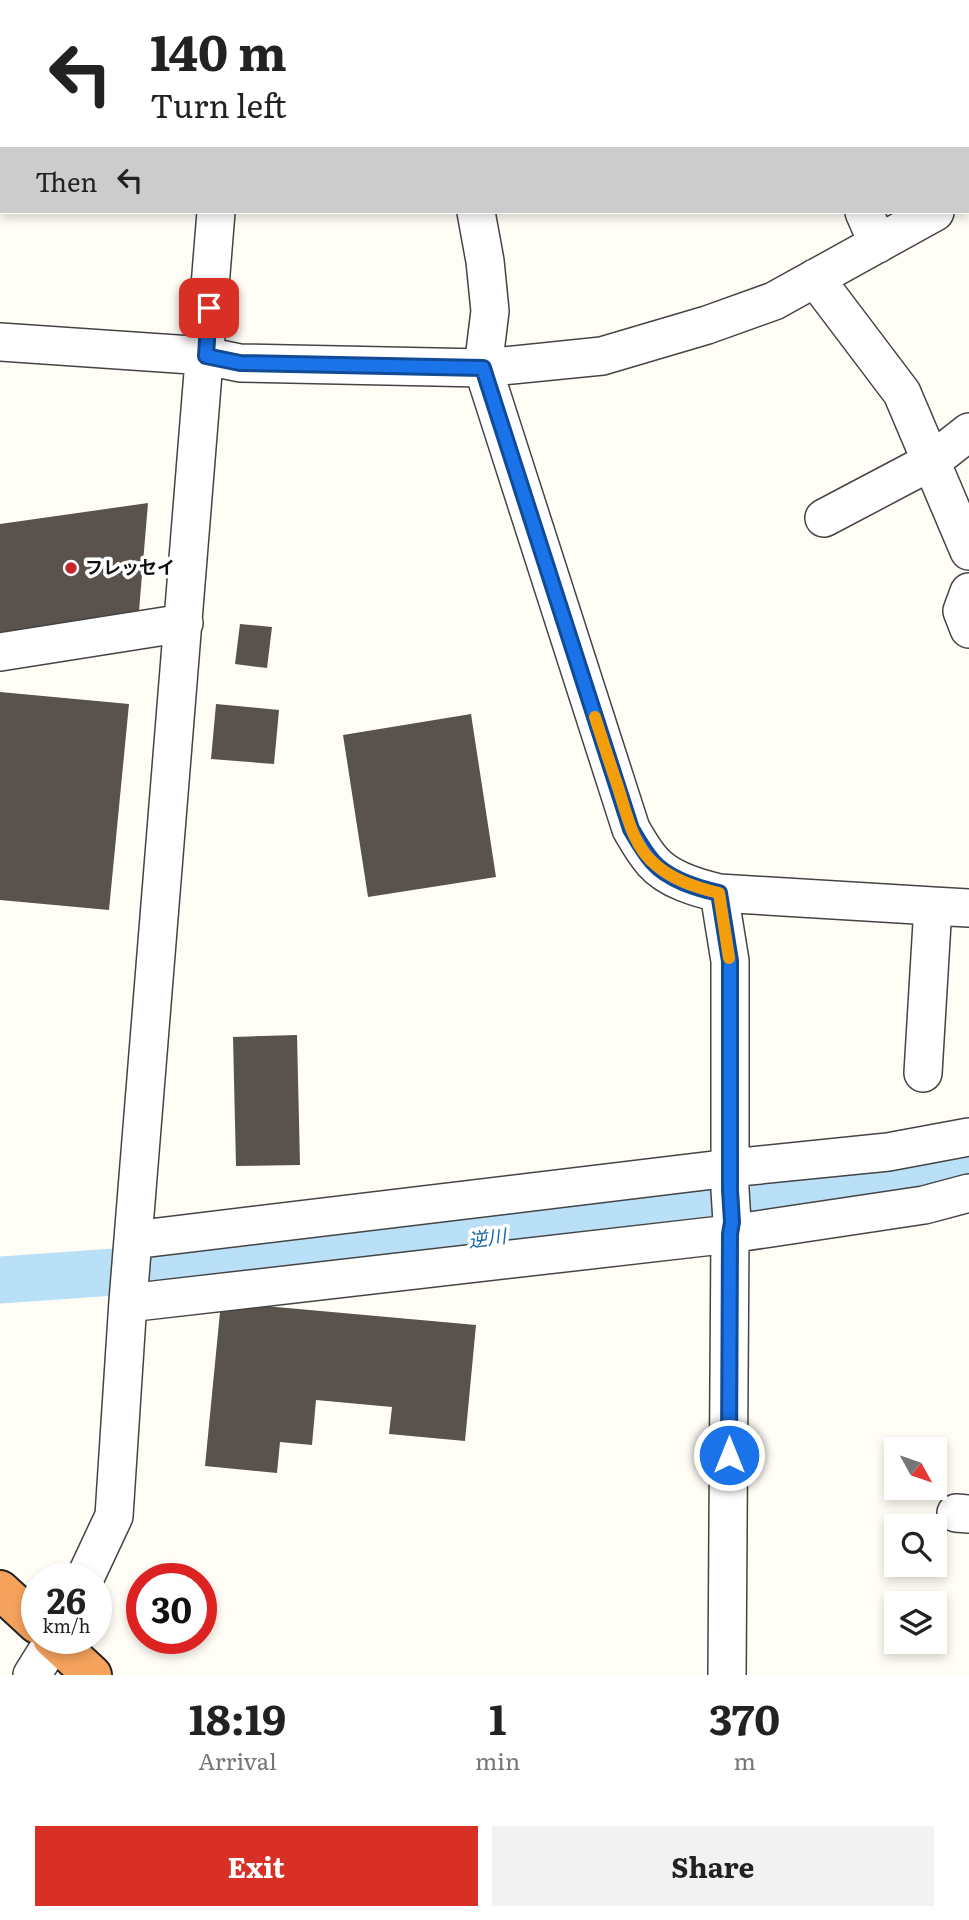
<!DOCTYPE html>
<html lang="en">
<head>
<meta charset="utf-8">
<style>
	body { margin:0; font-family:Literata,"Noto Sans JP",serif; background:#f2f2f2; color:#222; height:100vh; display:flex; flex-direction:column; font-size:26px; white-space:nowrap }
	* { box-sizing:border-box; margin:0 }
	p { font-size:23px; color:#767676 }
	.icon { flex:none; width:38px; height:38px; fill:none; stroke:currentColor; stroke-width:2; stroke-linecap:round; stroke-linejoin:round }
	.map { position:relative; height:1675px; overflow:hidden }
	.details { display:flex; flex-direction:column; background:#fff; flex:1 }
	.details>* { flex:none }
	.hud { position:absolute; left:0px; top:0px; width:970px; height:214px; box-shadow:0 4px 10px #0003; background:#fff; color:#222; overflow:hidden }
	.needle { width:46px; rotate:130deg }
	.buttons { position:absolute; left:884px; top:1437px; display:grid; gap:14px }
	.buttons a { display:grid; place-items:center; width:63px; height:63px; border-radius:0px; background:#fff; box-shadow:0 4px 10px #0003; font-size:35px }
	.speed { position:absolute; left:21px; top:1563px; display:flex; gap:14px; font-size:35px; font-weight:700; text-align:center }
	.speed>* { display:grid; place-content:center; width:91px; height:91px; border-radius:50%; background:#fff; box-shadow:0 4px 10px #0003; line-height:1 }
	.speed small { font-size:18px; font-weight:400 }
	.speed .limit { border:10px solid #d22; background:#fff; color:#111 }
	.pin { position:absolute; display:grid; place-items:center; width:60px; height:60px; color:#fff; margin:-30px; border-radius:14px; box-shadow:0 4px 10px #0006 }
	.me { position:absolute; width:77px; margin:-38px; rotate:0deg; stroke-linejoin:round; filter:drop-shadow(0 0 5px #0008) }
	.turn { display:flex; align-items:center; gap:24px; height:147px; padding:0 35px; font-size:32px }
	.turn .icon { width:91px; height:91px; stroke-width:2.5 }
	.turn b { display:block; font-size:49px; line-height:60px }
	.then { display:flex; align-items:center; height:66px; padding:0 35px; background:#0003; gap:14px; font-size:26px }
	.eta { display:flex; justify-content:space-evenly; align-items:center; height:119px; text-align:center }
	.eta b { font-size:42px; font-weight:700; line-height:49px }
	.action { display:flex; gap:14px; margin-top:auto; padding:14px 35px }
	.action a { flex:1; height:80px; border-radius:0px; background:#d93025; color:#fff; font-size:28px; font-weight:700; line-height:80px; text-align:center }
	.action a+a { background:#f2f2f2; color:#222 }
	.map>svg:first-child { display:block }
	.lines { fill:none; stroke-linecap:round; stroke-linejoin:round }
	.river { stroke:#b9e0f7; stroke-width:47 }
	.building { fill:#5a524d }
	.minor-casing { stroke:#444; stroke-width:40 }
	.highway-casing { stroke:#222; stroke-width:42 }
	.minor { stroke:#fff; stroke-width:37 }
	.highway { stroke:#f5a25d; stroke-width:38 }
	.route-casing { stroke:#114b97; stroke-width:18 }
	.route { stroke:#1a73e8; stroke-width:12 }
	.slow { stroke:#f59e0b; stroke-width:12 }
	.poi-dot { fill:#c4262e; stroke:#fff; stroke-width:2.5 }
	.labels { text-anchor:middle; stroke-width:7; stroke-linejoin:round; paint-order:stroke }
	.poi-label { font-size:18px; font-weight:bold; fill:#111; stroke:#fff; text-anchor:start }
	.water-label { font-size:19px; font-style:italic; fill:#1768a6; stroke:#fff }
</style>
</head>
<body>
<div class="map">
<svg width="969" height="1675" viewBox="0 0 969 1675">
	<rect width="100%" height="100%" fill="#fffdf5"/>
	<g class="lines">
		<path class="river" d="M0,1280L227,1264L427,1246L890,1182L969,1160"/>
	</g>
	<path class="building" d="M148,503L139,611L0,638V524Z
		M240,624L272,627L267,668L235,664Z
		M0,692L129,704L109,910L0,900Z
		M216,704L279,710L274,764L211,759Z
		M471,714L496,877L368,897L343,735Z
		M297,1035L300,1165L236,1166L233,1037Z
		M221,1302L476,1325L465,1441L389,1434L392,1407L316,1400L312,1445L280,1442L277,1473L205,1466Z"/>
	<g class="lines">
		<g class="minor-casing">
			<path id="minor" d="M647,0V2
				M232,2V0
				M457,2V0
				M968,193H969
				M476,212L485,261L490,311L483,368L631,829C638,841 644,852 653,862C669,880 697,888 719,893L730,961V1190L732,1222L730,1234L727,1675
				M864,212L878,244
				M815,278L902,393L969,551
				M0,342L206,356L240,363L483,368L602,356L707,325L774,301L935,212
				M824,518L932,461L969,432
				M969,592L962,611L969,629
				M0,652L184,623
				M719,893L933,906L923,1073
				M933,906L969,908
				M133,1240L730,1168L888,1152L969,1137
				M128,1303L730,1234L924,1205L969,1193
				M956,1513L969,1514
				M85,1578L114,1516L128,1301L216,212
				M32,1675L55,1638"/>
		</g>
		<g class="highway-casing">
			<path id="highway" d="M0,1590L37,1624
				M52,1638L92,1675"/>
		</g>
		<use href="#minor" class="minor"/>
		<use href="#highway" class="highway"/>
	</g>
	<g class="lines">
		<g class="route-casing">
			<path id="route" d="M209,308L206,356L240,363L483,368L631,829C638,841 644,852 653,862C669,880 697,888 719,893L730,961V1190L732,1222L730,1234L729,1455"/>
		</g>
		<use href="#route" class="route"/>
		<path class="slow" d="M595,717C602,739 609,761 617,784C626,811 632,846 656,865C673,880 697,888 719,893L729,958"/>
	</g>
	<circle class="poi-dot" cx="71" cy="568" r="7"/>
	<g class="labels">
		<g class="poi-label">
			<text x="85" y="574">フレッセイ</text>
		</g>
		<g class="water-label">
			<text transform="translate(487 1238) rotate(-8)" y="7">逆川</text>
		</g>
	</g>
</svg>
<div class="buttons">
<a><svg class="needle" viewBox="-14 -14 28 28"><path d="M0-13l5 13h-10z" fill="#e53935"/><path d="M0 13l5-13h-10z" fill="#767676"/></svg></a>
<a><svg class="icon" aria-label="search" viewBox="0 0 24 24"><circle cx="10" cy="10" r="6"/><path d="M15 15l6 6"/></svg></a>
<a><svg class="icon" aria-label="layers" viewBox="0 0 24 24"><path d="M12 4l9 5-9 5-9-5zM3 14l9 5 9-5"/></svg></a>
</div>
<div class="speed"><div>26<small>km/h</small></div><div class="limit">30</div></div>
<div class="pin" style="left:209px;top:308px;background:#d93025"><svg class="icon" aria-label="arrive" viewBox="0 0 24 24"><path d="M6 21V4h12l-3 4 3 4H6"/></svg></div>
<svg class="me" style="left:729px;top:1455px" viewBox="-20 -20 40 40"><circle r="17" fill="#1a73e8" stroke="#fff" stroke-width="3"/><path d="M0-11L8 9 0 5-8 9z" fill="#fff"/></svg>
<div class="hud">
<div class="turn"><svg class="icon" aria-label="left" viewBox="0 0 24 24"><path d="M17 20v-9H6M10 6l-5 5 5 5"/></svg><div><b>140 m</b>Turn left</div></div>
<div class="then">Then<svg class="icon" aria-label="left" viewBox="0 0 24 24"><path d="M17 20v-9H6M10 6l-5 5 5 5"/></svg></div>
</div>
</div>
<section class="details">
<div class="eta">
<div><b>18:19</b><p>Arrival</p></div>
<div><b>1</b><p>min</p></div>
<div><b>370</b><p>m</p></div>
</div>
<div class="action"><a>Exit</a><a>Share</a></div>
</section>
</body>
</html>
